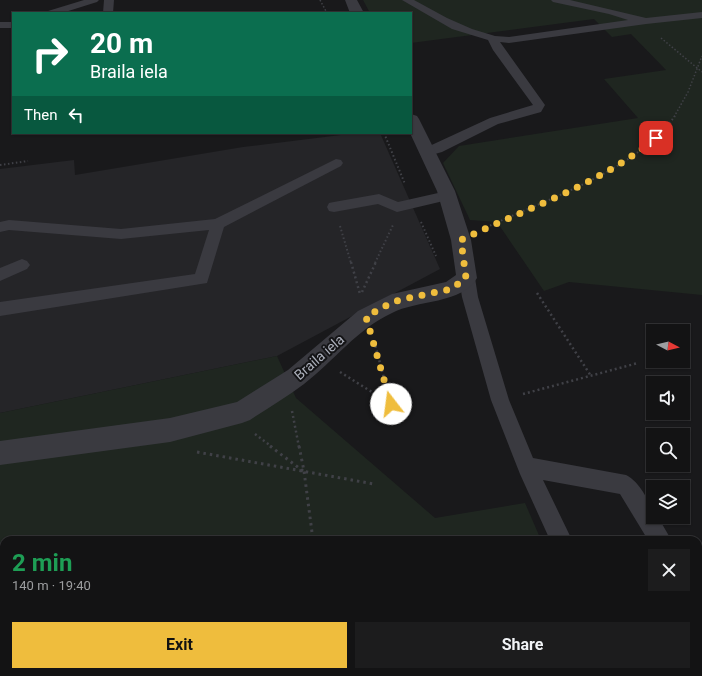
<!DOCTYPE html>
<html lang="en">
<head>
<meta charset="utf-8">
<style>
	body { margin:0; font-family:Roboto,sans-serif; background:#1c1c1d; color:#f1f3f6; height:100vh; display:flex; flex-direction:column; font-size:15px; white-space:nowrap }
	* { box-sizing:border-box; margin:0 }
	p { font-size:13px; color:#9d9ea0 }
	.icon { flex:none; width:22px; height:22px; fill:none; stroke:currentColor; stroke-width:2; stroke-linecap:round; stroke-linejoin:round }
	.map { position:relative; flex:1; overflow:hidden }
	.side { position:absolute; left:0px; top:536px; width:702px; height:140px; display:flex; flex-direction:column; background:#131314; border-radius:12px 12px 0 0; box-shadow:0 1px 3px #0004,0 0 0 1px #323234 }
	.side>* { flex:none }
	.hud { position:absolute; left:12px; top:12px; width:400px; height:122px; border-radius:0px; box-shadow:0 1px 3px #0004,0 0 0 1px #323234; background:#0b6e4f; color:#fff; overflow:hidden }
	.needle { width:26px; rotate:97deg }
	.tools { position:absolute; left:646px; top:324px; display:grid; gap:8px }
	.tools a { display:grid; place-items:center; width:44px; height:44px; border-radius:0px; background:#131314; box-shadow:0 1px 3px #0004,0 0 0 1px #323234; font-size:20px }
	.pin { position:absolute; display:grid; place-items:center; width:34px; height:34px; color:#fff; margin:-17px; border-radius:8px; box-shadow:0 2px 6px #0006 }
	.me { position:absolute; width:44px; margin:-22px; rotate:345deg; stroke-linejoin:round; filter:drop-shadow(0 0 3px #0008) }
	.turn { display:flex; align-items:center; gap:14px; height:84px; padding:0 12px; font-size:18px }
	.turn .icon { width:52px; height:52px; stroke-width:2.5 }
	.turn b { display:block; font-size:28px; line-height:34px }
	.then { display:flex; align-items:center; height:38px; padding:0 12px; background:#0003; gap:8px; font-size:15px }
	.round { display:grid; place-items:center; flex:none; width:42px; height:42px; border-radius:0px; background:#1c1c1d }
	.summary { display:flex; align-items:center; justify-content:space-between; height:68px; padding:0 12px }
	h1 { font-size:24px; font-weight:700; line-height:30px; color:#1e9e55 }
	.primary-button { display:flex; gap:8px; margin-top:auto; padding:8px 12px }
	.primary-button a { flex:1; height:46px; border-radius:0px; background:#efbd3d; color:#111; font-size:16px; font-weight:700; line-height:46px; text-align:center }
	.primary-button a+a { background:#1c1c1d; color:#f1f3f6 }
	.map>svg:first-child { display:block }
	.built { fill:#252528 }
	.green { fill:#1f2620 }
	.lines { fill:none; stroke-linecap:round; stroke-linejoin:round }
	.path-far3 { stroke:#404147; stroke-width:1.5; stroke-dasharray:1.5 2; stroke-linecap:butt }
	.path-far2 { stroke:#404147; stroke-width:2; stroke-dasharray:1.5 2.5; stroke-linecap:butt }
	.path-far1 { stroke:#404147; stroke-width:2.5; stroke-dasharray:2 3; stroke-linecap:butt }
	.path { stroke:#404147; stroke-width:3; stroke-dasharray:2.5 4; stroke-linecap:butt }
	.service { fill:#3a3a40; fill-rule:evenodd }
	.minor { fill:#3a3a40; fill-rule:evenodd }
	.route { stroke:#efbd3d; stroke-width:7; stroke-dasharray:0 12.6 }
	.labels { text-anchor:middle; stroke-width:4; stroke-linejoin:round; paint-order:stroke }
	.street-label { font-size:14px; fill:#abafba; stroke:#141416 }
</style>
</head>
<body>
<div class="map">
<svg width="702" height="676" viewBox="0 0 702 676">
	<rect width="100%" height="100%" fill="#19191b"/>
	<path class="built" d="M357,133H380L440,269L277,356L0,413V169L74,160L75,175L243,147Z"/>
	<path class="green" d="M363,0H702V295L569,282L544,291L497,222L470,220L443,163L459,146L638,118L604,79L666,70L631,34L612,37L594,19L411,43V13H370Z
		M277,356L296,398L435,518L525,503L541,540H4V672H600L602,676H0V413Z
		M702,590V676H637L634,672H698V592Z"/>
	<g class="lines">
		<path class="path-far3" d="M320,0L327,13
			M661,38L702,72
			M674,117L688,92L702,56"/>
		<path class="path-far2" d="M384,133L405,184
			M0,165L28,161
			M421,222L436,256
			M340,226L351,263
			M483,229C545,199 633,173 675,116
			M375,263L393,225"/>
		<path class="path-far1" d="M351,262L360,294
			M362,292L376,262
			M537,293L591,376
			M374,341L391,404
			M340,372L391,404
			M523,394L638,363
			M292,411L299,447
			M255,434L272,447"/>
		<path class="path" d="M270,446L303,471
			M299,446L304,471L313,540
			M197,452L374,484"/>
		<path class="service" d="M84,0H99L97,2L62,13H47L48,11Z
			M104,0H114L113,13H103Z
			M402,0H414L447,18L472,29L495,36L509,37L628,20L609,14L553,2L551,0H570L646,18L702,12V18L646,24L509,43L500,42L545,105L541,112L498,124L442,152L428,156L423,155L421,152L423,149L490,118L533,105L493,50L488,40L452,29Z
			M0,22H13V28H0Z
			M336,159L341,160L343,163L341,166L224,227L207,283L0,316V302L195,274L209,230L121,239L9,230L0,232V222L9,220L121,229L215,219Z
			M447,191L452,193L454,196L452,199L397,212L378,204L334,212L329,211L327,207L329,203L334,202L379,194L398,202Z
			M22,259L27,261L30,265L27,269L0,281V268Z
			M467,272L473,274L475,278L478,297L509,400L533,458L626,475C638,480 653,505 653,517H658L669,536L667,540H648L620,494L543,480L572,540H550L520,474L491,400L462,297L459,278L461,274Z
			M612,672H636L638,676H614Z"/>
		<path class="minor" d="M345,0H357L364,13H350Z
			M411,114L417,116L419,119L455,191L471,240L477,278C463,304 416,300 392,313C357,329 334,361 304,384C287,397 268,408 250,420L242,423L170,442L0,465V441L170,418L237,402L288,370L358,311L392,294L446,282L456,275L451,240L437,191L410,133H411Z"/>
	</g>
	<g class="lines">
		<path class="route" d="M391,404L366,317L383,307L399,300L451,289L466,278L461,240C527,208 599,185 656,138"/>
	</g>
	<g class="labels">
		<g class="street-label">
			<text transform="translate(319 357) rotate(-41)" y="5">Braila iela</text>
		</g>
	</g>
</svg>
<div class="tools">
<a><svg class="needle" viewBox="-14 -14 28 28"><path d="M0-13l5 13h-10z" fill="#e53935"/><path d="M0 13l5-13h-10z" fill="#9d9ea0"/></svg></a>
<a><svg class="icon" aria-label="sound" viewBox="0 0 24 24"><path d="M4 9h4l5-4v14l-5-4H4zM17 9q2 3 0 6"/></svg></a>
<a><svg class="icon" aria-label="search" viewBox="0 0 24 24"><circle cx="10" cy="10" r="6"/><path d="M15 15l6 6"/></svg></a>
<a><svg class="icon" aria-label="layers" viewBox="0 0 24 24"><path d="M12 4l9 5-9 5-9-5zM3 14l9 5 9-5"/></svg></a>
</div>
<div class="pin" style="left:656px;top:138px;background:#d93025"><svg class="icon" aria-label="arrive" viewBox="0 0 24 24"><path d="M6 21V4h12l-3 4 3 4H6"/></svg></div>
<svg class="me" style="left:391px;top:404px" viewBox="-20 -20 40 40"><circle r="19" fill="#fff"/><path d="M0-13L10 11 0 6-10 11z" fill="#efbd3d"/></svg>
<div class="hud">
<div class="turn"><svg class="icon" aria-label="right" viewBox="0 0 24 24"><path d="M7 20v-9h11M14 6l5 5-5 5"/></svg><div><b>20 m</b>Braila iela</div></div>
<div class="then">Then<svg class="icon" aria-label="left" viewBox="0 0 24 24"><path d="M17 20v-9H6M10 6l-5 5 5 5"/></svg></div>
</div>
<section class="side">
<div class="summary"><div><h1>2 min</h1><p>140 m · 19:40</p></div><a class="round"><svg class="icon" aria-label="close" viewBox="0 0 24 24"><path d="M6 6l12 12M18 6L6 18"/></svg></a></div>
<div class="primary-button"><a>Exit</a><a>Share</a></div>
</section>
</div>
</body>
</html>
